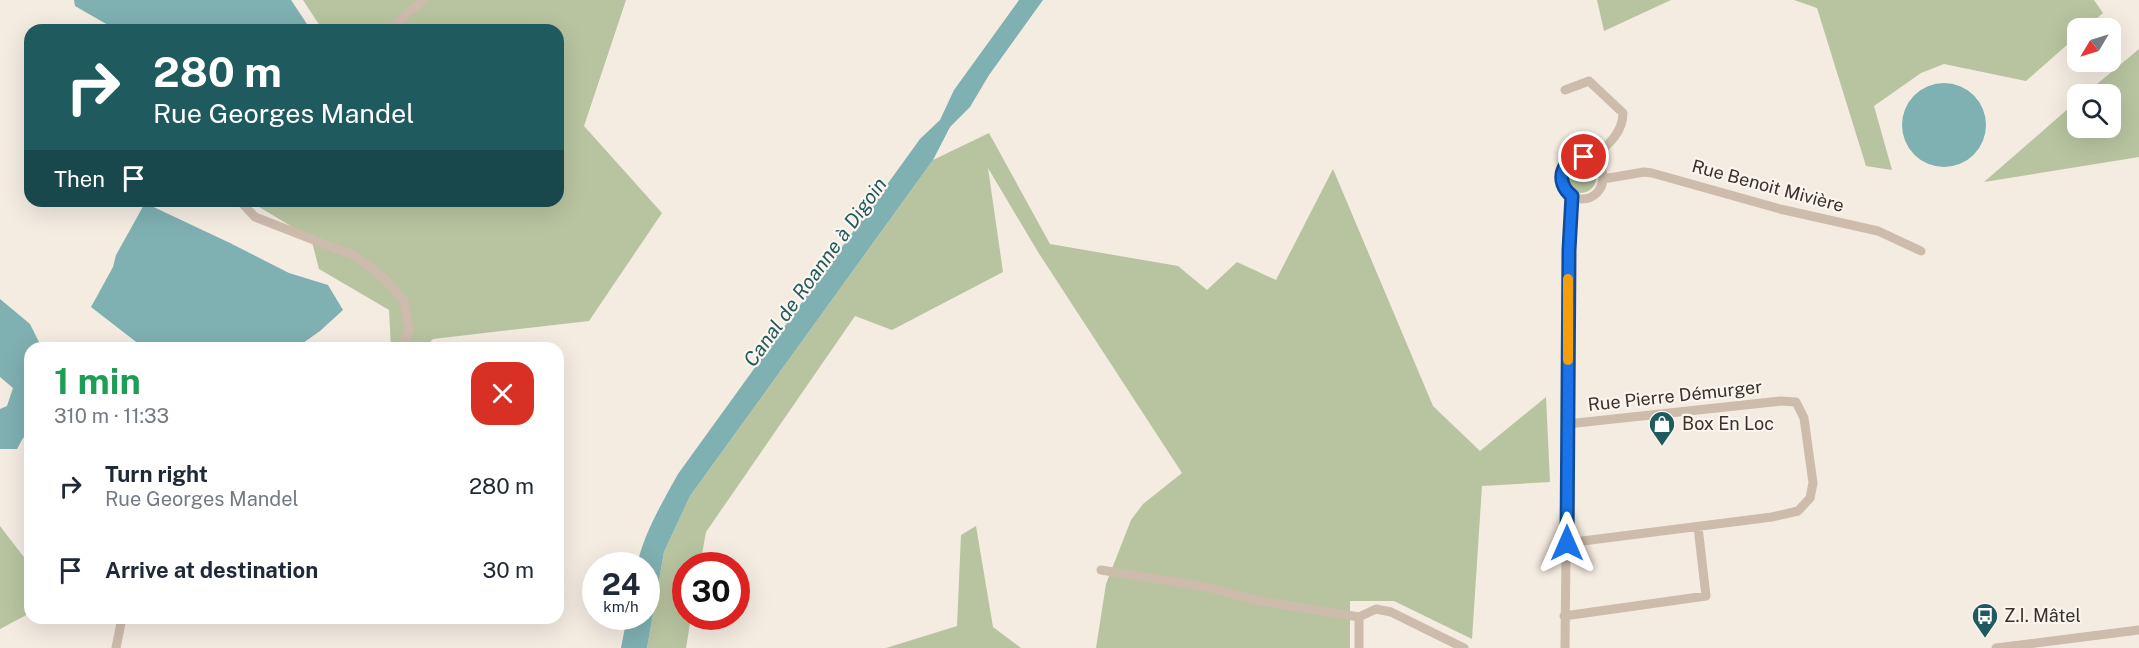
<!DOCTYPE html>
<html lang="en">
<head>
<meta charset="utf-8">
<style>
	body { margin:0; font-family:"Public Sans",sans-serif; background:#f2f2f3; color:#1f2937; height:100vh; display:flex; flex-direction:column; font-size:22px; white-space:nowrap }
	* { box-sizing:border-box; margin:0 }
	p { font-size:20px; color:#747a83 }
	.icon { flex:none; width:33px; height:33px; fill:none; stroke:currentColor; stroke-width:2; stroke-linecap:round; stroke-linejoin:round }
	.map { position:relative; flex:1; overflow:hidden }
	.drawer { position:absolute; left:24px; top:342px; width:540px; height:282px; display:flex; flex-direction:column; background:#fff; border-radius:18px; box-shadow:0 6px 24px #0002 }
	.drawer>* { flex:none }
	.banner { position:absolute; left:24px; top:24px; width:540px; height:183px; border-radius:18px; box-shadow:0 6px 24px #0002; background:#1f5a5e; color:#fff; overflow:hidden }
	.needle { width:39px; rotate:232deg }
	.fabs { position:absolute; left:2067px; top:18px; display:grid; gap:12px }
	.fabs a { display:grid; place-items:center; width:54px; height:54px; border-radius:12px; background:#fff; box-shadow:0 6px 24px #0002; font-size:30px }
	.speed { position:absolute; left:582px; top:552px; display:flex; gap:12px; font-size:30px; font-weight:700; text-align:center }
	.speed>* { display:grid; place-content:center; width:78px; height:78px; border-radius:50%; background:#fff; box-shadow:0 6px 24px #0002; line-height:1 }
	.speed small { font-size:15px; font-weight:400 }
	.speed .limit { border:9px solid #d22; background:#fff; color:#111 }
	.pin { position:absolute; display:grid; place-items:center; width:51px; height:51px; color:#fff; margin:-26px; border:3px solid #fff; border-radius:50%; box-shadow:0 2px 6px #0007 }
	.me { position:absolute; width:66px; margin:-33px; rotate:0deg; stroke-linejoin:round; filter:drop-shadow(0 0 4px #0008) }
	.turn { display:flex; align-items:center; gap:21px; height:126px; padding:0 30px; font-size:27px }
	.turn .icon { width:78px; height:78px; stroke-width:2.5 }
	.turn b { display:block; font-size:42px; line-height:51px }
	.then { display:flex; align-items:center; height:57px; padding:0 30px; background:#0003; gap:12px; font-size:22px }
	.round { display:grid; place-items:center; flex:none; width:63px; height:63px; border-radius:18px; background:#f2f2f3 }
	.headline { display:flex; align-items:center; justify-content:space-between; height:102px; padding:0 30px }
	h1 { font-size:36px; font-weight:700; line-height:45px; color:#1e9e55 }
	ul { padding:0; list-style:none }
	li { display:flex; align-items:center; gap:18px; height:84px; padding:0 30px }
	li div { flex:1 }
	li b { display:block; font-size:22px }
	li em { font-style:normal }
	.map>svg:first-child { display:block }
	.green { fill:#b8c4a0 }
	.water { fill:#7fb0b2 }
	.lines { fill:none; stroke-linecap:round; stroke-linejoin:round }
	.minor { stroke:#cdbbac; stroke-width:9 }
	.route-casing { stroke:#114b97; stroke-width:15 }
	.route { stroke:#1a73e8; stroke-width:10 }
	.slow { stroke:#f59e0b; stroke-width:10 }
	.labels { text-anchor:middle; stroke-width:4.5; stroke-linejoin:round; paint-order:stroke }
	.street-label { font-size:18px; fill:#3b302b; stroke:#fbf5ee }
	.poi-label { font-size:18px; fill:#3b302b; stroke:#fbf5ee; text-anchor:start }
	.water-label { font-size:20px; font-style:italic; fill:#1f5a5e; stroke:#fbf5ee }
</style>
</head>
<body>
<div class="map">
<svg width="2139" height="648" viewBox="0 0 2139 648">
	<rect width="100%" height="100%" fill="#f4ebe1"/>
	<path class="green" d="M303,0H626L584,126L662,213L589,321L433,339L424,348H391L389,310L319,269L311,238L249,201H558V30H314L320,26Z
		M1597,0H1671L1604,31Z
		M1794,0H2094L2103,13L2086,28H2078L2077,36L2026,81L1944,64L1921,73L1874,106L1892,170L1866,166L1817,8Z
		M2139,49V157L1984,182L2077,101L2078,128H2110V94H2085Z
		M989,133L1050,244L1178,266L1207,290L1237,262L1276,280L1333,169L1433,406L1480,451L1546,397L1550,482L1482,486L1472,639L1394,601H1350V648H1096L1106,584L1131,520L1143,504L1182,473L1038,252L988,168L1003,272L892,330L855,316L706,532L700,565L686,566V616L691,617L686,648H647L664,552L690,496L933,160Z
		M1566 178a15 15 0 1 1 30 0a15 15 0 1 1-30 0Z
		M0,526L30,565V613L0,629Z
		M976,526L993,627L1021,648H886L957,626L961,535Z"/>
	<path class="water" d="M74,0H291L307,24L298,30H123L122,26L115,29L75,6Z
		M1019,0H1043L989,75L970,107L950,127L933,160L690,496L664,552L647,648H621L627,617L646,616V566L637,565C644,533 662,503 678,474L920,139L940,120L954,90Z
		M1902 125a42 42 0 1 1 84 0a42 42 0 1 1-84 0Z
		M145,203L230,243L289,273L328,285L343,310L320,331L296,348H144L91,307L113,267L116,255Z
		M0,299L30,324L39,342L62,343L70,348H30V437L23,438L17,449H0V409L7,406L13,388L0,377Z"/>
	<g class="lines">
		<path class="minor" d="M389,30L423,0
			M1565,90L1589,81L1623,113C1623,134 1606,146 1591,160
			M1561 178a21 21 0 1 1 42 0a21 21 0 1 1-42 0Z
			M1603,179L1644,172L1652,173L1780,209L1878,231L1921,251
			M240,201L255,217L355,256L384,278L404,301L409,330L402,348
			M1567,543L1772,517L1798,511L1810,498L1813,483L1804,418L1796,402L1781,401L1567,424
			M1101,570L1207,587L1255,600L1359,617L1376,609L1391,612L1464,648
			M1564,616L1706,596L1698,527
			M1359,617V648
			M116,648L122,618
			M1565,648L1569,250L1572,196
			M1996,648L2139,630"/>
	</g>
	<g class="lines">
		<g class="route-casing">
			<path id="route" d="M1567,543L1569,250L1572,196C1554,182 1561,158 1584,157"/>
		</g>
		<use href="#route" class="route"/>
		<path class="slow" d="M1568,360V279"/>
	</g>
	<defs>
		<g id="shop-pin" transform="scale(1.35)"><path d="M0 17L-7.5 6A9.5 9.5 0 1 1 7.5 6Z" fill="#1f5a5e" stroke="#fbf5ee"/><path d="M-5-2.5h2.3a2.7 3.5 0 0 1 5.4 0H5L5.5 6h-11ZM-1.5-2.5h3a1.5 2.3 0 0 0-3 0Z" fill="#fff"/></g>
		<g id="bus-pin" transform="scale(1.35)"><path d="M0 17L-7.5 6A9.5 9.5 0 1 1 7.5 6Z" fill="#1f5a5e" stroke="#fbf5ee"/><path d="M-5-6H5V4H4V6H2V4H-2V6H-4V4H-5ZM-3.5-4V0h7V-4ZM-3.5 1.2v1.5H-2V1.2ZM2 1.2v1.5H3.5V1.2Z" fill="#fff"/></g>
	</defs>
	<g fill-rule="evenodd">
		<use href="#shop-pin" x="1662" y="424"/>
		<use href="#bus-pin" x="1985" y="616"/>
	</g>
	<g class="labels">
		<g class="street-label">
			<text transform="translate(1768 186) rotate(15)" y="6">Rue Benoit Mivière</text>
			<text transform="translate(1675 396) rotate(-6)" y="6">Rue Pierre Démurger</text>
		</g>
		<g class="poi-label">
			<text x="1682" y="430">Box En Loc</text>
			<text x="2004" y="622">Z.I. Mâtel</text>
		</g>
		<g class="water-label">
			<text transform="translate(815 272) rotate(-54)" y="7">Canal de Roanne à Digoin</text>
		</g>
	</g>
</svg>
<div class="fabs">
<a><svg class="needle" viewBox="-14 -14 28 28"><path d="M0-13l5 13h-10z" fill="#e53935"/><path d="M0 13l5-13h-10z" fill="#747a83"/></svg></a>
<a><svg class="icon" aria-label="search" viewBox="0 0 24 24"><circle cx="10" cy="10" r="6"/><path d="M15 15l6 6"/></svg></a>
</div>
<div class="speed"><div>24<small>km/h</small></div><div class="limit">30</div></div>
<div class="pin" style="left:1584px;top:157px;background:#d93025"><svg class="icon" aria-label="arrive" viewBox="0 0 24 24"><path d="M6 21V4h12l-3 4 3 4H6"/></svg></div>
<svg class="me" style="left:1567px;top:543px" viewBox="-20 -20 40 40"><path d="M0-17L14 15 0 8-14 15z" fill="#1a73e8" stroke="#fff" stroke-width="4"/></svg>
<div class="banner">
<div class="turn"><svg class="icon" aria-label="right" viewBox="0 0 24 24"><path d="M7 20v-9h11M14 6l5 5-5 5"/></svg><div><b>280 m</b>Rue Georges Mandel</div></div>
<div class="then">Then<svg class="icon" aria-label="arrive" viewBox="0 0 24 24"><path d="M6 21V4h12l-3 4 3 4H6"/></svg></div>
</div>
<section class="drawer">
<div class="headline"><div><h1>1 min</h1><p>310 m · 11:33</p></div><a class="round" style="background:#d93025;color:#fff"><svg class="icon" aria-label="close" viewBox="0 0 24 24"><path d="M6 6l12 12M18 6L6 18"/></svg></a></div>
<ul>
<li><svg class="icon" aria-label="right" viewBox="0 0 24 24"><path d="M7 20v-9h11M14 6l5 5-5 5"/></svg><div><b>Turn right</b><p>Rue Georges Mandel</p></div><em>280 m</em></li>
<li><svg class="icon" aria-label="arrive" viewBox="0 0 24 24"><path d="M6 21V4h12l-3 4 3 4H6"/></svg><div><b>Arrive at destination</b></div><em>30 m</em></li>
</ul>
</section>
</div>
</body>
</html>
